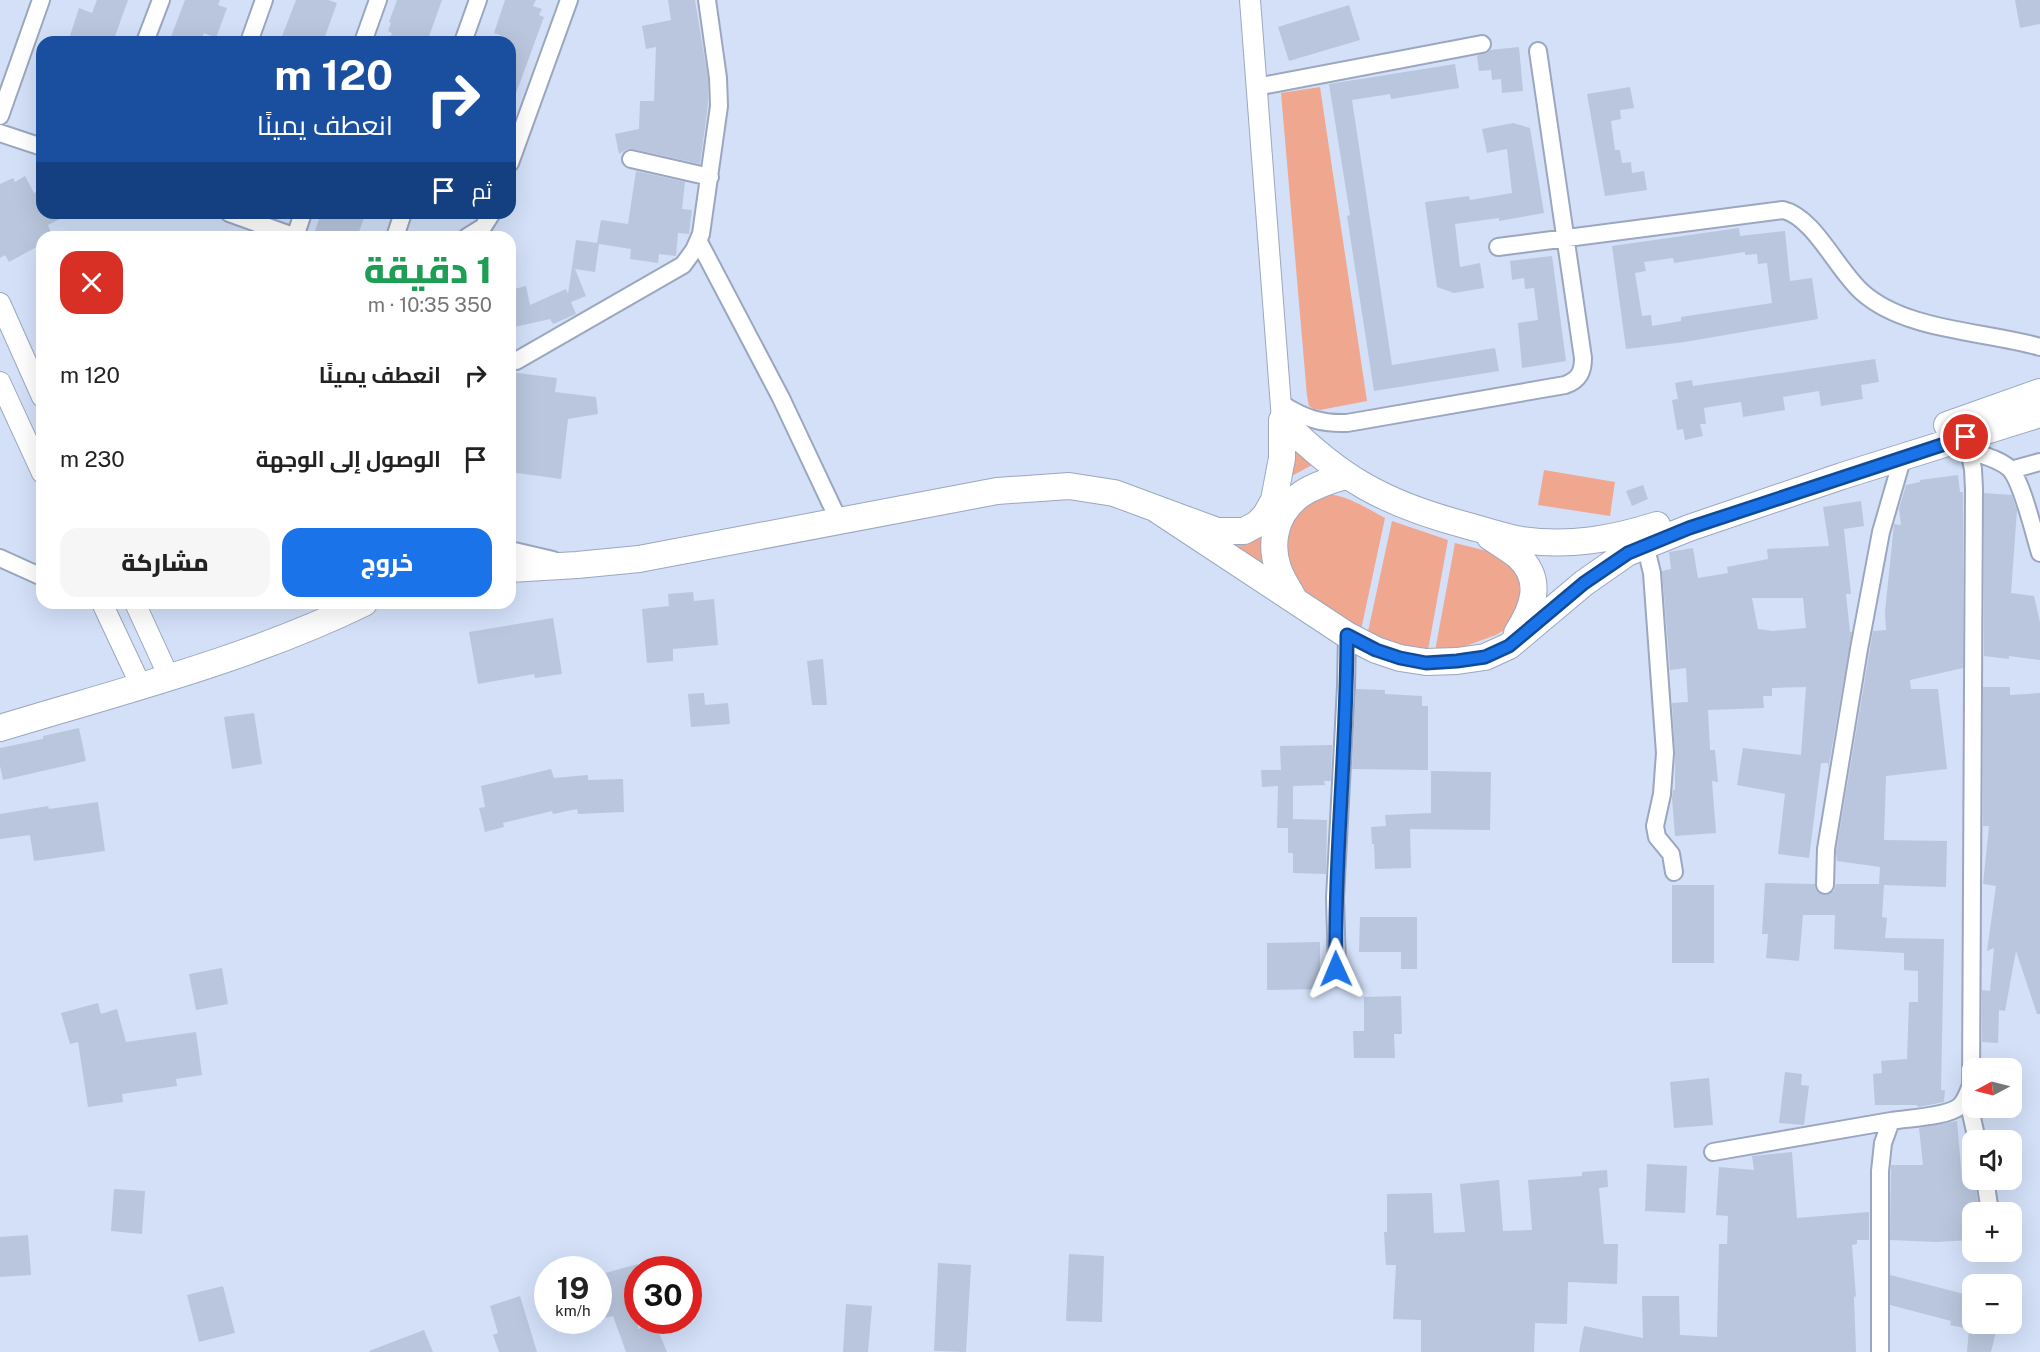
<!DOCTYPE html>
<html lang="ar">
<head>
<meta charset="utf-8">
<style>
	body { margin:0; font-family:"Public Sans",Cairo,sans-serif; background:#f6f6f6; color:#222; direction:rtl; height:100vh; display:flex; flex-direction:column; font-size:22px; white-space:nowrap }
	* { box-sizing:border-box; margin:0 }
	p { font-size:20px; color:#767676 }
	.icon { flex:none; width:33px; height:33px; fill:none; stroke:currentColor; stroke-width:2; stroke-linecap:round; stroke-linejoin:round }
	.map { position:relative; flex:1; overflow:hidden; direction:ltr }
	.panel { position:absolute; left:36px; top:231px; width:480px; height:378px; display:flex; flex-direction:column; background:#fff; border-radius:18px; box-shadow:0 6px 24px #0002; direction:rtl }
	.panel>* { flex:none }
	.guide { position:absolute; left:36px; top:36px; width:480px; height:183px; border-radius:18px; box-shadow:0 6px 24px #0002; direction:rtl; background:#1a4fa0; color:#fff; overflow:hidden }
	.needle { width:39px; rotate:263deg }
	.controls { position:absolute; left:1962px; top:1058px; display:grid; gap:12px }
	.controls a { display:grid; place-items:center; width:60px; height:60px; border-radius:12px; background:#fff; box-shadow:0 6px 24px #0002; font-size:30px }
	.speed { position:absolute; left:534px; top:1256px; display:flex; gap:12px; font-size:30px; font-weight:700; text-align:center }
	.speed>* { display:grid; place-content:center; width:78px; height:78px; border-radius:50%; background:#fff; box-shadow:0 6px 24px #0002; line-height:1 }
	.speed small { font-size:15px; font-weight:400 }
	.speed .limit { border:9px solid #d22; background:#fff; color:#111 }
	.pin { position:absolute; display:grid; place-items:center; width:51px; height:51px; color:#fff; margin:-26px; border:3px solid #fff; border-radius:50%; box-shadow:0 2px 6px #0007 }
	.me { position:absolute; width:66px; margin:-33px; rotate:359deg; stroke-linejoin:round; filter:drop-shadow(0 0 4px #0008) }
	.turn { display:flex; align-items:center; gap:21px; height:126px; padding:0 24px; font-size:27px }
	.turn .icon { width:78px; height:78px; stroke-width:2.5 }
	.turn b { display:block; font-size:42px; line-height:51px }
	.then { display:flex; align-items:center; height:57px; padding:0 24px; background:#0003; gap:12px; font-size:22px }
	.round { display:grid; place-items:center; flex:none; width:63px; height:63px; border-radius:18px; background:#f6f6f6 }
	.head { display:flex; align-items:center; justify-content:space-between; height:102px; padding:0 24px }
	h1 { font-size:36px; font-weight:800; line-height:45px; color:#1e9e55 }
	.button { display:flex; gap:12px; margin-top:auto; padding:12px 24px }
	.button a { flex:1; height:69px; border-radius:18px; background:#1a73e8; color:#fff; font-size:24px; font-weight:800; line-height:69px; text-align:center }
	.button a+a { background:#f6f6f6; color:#222 }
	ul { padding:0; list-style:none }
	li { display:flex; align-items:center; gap:18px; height:84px; padding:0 24px }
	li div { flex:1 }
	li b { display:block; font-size:22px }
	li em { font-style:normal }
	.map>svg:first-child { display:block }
	.green { fill:#f0a790 }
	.building { fill:#b9c6dd; fill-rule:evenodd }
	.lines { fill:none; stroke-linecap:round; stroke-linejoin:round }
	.minor-casing { stroke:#9ba7be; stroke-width:20 }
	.tertiary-casing { stroke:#9ba7be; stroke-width:22 }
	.primary-casing { stroke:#9ba7be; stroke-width:28 }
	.minor { stroke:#fff; stroke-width:16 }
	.tertiary { stroke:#fff; stroke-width:20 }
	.primary { stroke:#fff; stroke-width:26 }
	.route-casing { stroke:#114b97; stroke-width:15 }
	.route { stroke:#1a73e8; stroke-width:10 }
</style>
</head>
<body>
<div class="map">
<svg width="2040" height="1352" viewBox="0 0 2040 1352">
	<rect width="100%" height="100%" fill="#d3e0f8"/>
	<path class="green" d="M1320,87L1367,401L1320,410L1314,409L1309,406L1307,396L1281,93Z
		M1293,447L1312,465L1290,477Z
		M1544,470L1615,482L1610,516L1538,505Z
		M1326,494C1347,495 1366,508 1385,518L1361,630C1342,618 1293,590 1285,569C1282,562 1288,525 1289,514Z
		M1392,521L1448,540L1428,650L1419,651L1367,636Z
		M1265,530L1271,572L1211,536Z
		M1455,543L1495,553L1512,567L1518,577L1521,599L1506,629L1496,635L1460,648L1435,651Z"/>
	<path class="building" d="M97,0H128L113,42H78L69,39L79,8L92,13Z
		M185,0H220L218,5L227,8L216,38L204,33L200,42H169Z
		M296,0H328L337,3L323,42H290L281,39Z
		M397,0H442L427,42H388L392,33L388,31L391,23L389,22Z
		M505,0H536L533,6L542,9L539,15L544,17L511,107L510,42H503L505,37L494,33Z
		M668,0H695L708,79V105L700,164L633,149H627L619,154L615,134L639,129L640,101H654L656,47L646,49L642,26L671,20Z
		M2015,0H2040V24L2020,28Z
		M1349,5L1360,40L1289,61L1278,27Z
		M1519,47L1523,91L1502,93L1501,79L1492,80L1491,70L1479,71L1477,56L1490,50Z
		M1455,64L1459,88L1391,99L1390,94L1352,100L1392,365L1495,348L1499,371L1374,391L1347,216L1350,215L1329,84Z
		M1630,87L1634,108L1620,110L1621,119L1611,121L1615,150H1620L1622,163L1631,162L1632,173L1644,171L1647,190L1605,196L1587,94Z
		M1513,123L1530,128L1544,213L1499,221V218L1455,224L1460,267L1480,263L1484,288L1454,293L1437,287L1425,202L1469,196L1470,200L1512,193L1507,149L1487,153L1482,129Z
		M636,171L685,182L682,209L692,210L689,234L678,233L676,256L659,254L658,263L630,259L631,249L599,244L595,272L575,269L586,296L571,302L576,314L553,324L550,319L510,328V290L526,286L530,305L566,289L568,294L576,240L597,243L601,220L628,224Z
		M25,176L34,193L42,189V213H72L48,225L53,237H42V244L9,262L5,255L0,258V184L13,178L15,182Z
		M321,213H366L357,237H333L315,231Z
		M1739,228L1740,236L1785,231L1790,281L1812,278L1818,319L1685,342L1626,349L1612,246ZM1745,252V255L1757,254L1758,264L1767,263L1772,303L1681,317V321L1652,326L1651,315L1642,316L1635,273L1646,271L1644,262L1673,258L1674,263Z
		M1552,256L1566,361L1522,368L1518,323L1538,320L1534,288L1525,289L1524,278L1512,280L1510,261Z
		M1875,359L1879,382L1861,385L1863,399L1821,406L1819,391L1783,397L1785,410L1743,417L1741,402L1704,408L1706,424H1700L1703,436L1685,440L1683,429L1677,430L1672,400L1678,399L1675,383L1692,380L1693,386Z
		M510,372L557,378L555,392L596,397L598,414L568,419L561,479L510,472Z
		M1958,475L1960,492H1963V668L1910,680L1911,689H1938L1947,769L1886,776L1884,840L1947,841L1946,887L1884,885L1882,917L1887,918L1885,938L1944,939L1941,1090H1945L1944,1102L1918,1107L1917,1105H1875L1873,1074L1882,1073L1881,1061L1907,1059L1909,1002H1918V971L1904,970V953L1834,949L1835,915H1803L1799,961L1766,958L1768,934H1762L1765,883L1815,884L1816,890L1825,895L1834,891L1836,884H1879L1880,867L1837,861L1836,852L1873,631L1886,630L1885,612L1894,524L1901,525L1899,509L1906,485L1920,482V480Z
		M1643,485L1648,499L1632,506L1626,491Z
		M1984,493L2012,495L2013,499L2017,510L2011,593L2034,596L2040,622V660L2009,656V659L1984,656Z
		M1861,501L1864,526L1844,529L1851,594H1846L1850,632H1852L1828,770V763H1821L1809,858L1778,854L1785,794L1737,785L1743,748L1801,755L1806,687L1772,688V696H1763L1764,708L1708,710L1710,750H1715L1718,782L1712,781L1716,833L1675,836L1672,798L1673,790H1675V754L1672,703L1688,702L1686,668L1670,670L1662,571L1671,569L1669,552L1693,548L1698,578L1728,573L1727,567L1768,559L1767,549L1829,546L1823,507ZM1752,598H1803L1806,628L1773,631L1758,629Z
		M693,592L694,601L714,599L718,645L673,649V661L647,663L642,609L669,606L668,594Z
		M553,618L562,674L535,678L534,674L478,684L469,632Z
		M823,659L827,705H812L807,661Z
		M1983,687H2010V695L2040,693V1014H2037L2016,951L2005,1011L1999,1010L1998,1043L1982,1042V990L1990,991L1994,948L1987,951L1996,886L1983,884L1989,826H1983Z
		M1356,689L1385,690V694L1422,696V706H1428V770L1352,769Z
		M704,693L705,705L728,703L730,724L691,727L688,694Z
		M254,713L262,764L232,769L224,717Z
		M79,728L86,761L3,780L0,766V748L43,739V736Z
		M1332,745L1331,781H1324L1325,785L1293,786V819L1327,820L1326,874L1293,873V853H1288V828H1277L1278,786L1262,787L1261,770H1281L1280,746Z
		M551,769L554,778L588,775V780L623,779L624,812L578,814L577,809L553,814L552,811L503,823L504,827L485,832L479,808L485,807L481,786Z
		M1431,771L1491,772L1490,830L1410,829L1411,868L1375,869L1374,844H1372L1371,827L1386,826L1385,815L1431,813Z
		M98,802L105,851L34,861L30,835L0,839V814L48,806L49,809Z
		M1672,885H1714V963H1672Z
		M1360,917H1417V969H1401V952H1359Z
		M1320,942V989L1267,990V943Z
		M222,968L228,1004L196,1010L189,974Z
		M1401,996L1402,1034H1394L1395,1058H1354L1353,1031H1364V997Z
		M98,1003L101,1014L117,1009L126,1042L196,1032L202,1075L176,1079L177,1086L122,1094L123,1102L88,1107L78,1042L70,1044L61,1013Z
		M1785,1072L1802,1074L1801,1085L1809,1086L1804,1125L1779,1123Z
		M1709,1078L1713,1125L1674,1128L1670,1082Z
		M1957,1121L1962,1179L1966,1178L1967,1188L1976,1187L1979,1212H1972V1240L1936,1242L1890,1240L1891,1165H1923L1919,1128Z
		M1792,1152L1797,1218L1869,1212V1240H1857V1244L1852,1245L1856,1297L1854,1296L1856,1352H1579L1584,1326L1643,1338L1642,1296H1679L1680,1335L1717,1337L1719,1244H1727L1728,1216L1716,1215L1719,1167L1754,1170L1752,1156Z
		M1647,1164L1687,1166L1685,1213L1645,1211Z
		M1607,1170L1608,1187L1599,1188L1604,1244H1618L1617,1284L1568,1282L1567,1324L1535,1323L1534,1352H1421V1320L1393,1319L1396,1265H1386L1384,1232H1387V1194L1432,1193L1434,1233L1465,1232L1460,1184L1499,1180L1503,1231L1532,1230L1528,1180L1582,1176V1172Z
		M114,1189L145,1191L142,1234L111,1231Z
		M28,1235L31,1275L0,1277V1237Z
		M1069,1254L1104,1256L1102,1322L1066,1321Z
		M938,1263L971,1265L966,1352L934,1351Z
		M638,1264V1329L655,1323L667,1352H626L613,1316L598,1320V1275Z
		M1890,1275L1972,1296V1323H1998L1991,1352H1967L1969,1329L1950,1325L1951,1321L1890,1305Z
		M223,1286L235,1333L199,1342L187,1295Z
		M520,1296L537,1352H499L493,1335L498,1333L490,1306Z
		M846,1304L872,1306L868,1352H843Z
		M424,1330L433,1352H370L369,1351Z"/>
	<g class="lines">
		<g class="minor-casing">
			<path id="minor" d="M145,42L161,0
				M249,42L264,0
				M363,42L378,0
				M463,42L478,0
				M1256,87L1482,44
				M0,116L41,0
				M0,133L42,147
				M631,159L710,177
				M510,163L569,0
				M229,213L296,237
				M295,237L303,213
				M395,237L403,213
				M467,237L483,227L492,213
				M699,242L781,398L839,521
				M1498,247L1783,210C1814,217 1837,270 1862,292C1905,331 1985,331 2040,347
				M510,361H516L683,265L694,250L701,234L719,106L718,78L707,0
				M1282,404C1303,418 1322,424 1347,423L1565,385C1579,380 1583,372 1583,358L1538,51
				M1969,450C1981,455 1999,459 2009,468C2022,480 2034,534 2040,553
				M2011,470L2040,462
				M1643,536L1652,573L1665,753L1662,794L1655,826L1657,837L1671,854L1674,872
				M510,550L553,560
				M0,558L42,577
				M1825,885L1826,849L1859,649L1881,532L1903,456
				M1337,969L1335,898L1346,686L1347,635
				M1967,1096L1977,1140
				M1713,1152L1891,1121
				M1985,1179L1990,1212
				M1880,1352V1171L1883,1143L1891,1121C1908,1118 1948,1117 1960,1106C1966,1100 1968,1092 1971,1085L1974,489L1973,469L1964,428"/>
		</g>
		<g class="tertiary-casing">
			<path id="tertiary" d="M1250,0L1282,420
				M0,303L42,397
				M0,382L42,473
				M102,603L141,686
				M135,603L169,677"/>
		</g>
		<g class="primary-casing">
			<path id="primary" d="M1282,420C1340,479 1386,504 1465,525C1484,530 1503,537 1522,540C1569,547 1613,539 1657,525
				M1947,425L2040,392
				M1156,509L1347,635L1376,650L1400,658L1426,662L1457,661L1485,657L1509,646L1584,583L1627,553L1689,528L1842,476L2040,414
				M1490,537C1499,543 1509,549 1518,556C1544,580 1533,608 1517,633
				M510,569L577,565L639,559L997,491L1069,486L1114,493L1217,531H1244L1257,524L1265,516L1274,500L1282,458V420
				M1293,597C1288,588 1281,578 1278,568C1274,556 1273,543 1276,531C1284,496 1314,485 1345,476
				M0,728C122,691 249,659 364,603"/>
		</g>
		<use href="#minor" class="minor"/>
		<use href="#tertiary" class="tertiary"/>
		<use href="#primary" class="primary"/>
	</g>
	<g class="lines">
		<g class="route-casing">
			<path id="route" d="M1336,969C1334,858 1347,747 1347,635L1376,650L1400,658L1426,663L1457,661L1485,657L1509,646L1584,583L1628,553L1689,528L1966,437"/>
		</g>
		<use href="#route" class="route"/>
	</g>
</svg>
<div class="controls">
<a><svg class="needle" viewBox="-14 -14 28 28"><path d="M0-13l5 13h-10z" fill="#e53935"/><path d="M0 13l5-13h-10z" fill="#767676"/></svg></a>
<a><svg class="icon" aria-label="sound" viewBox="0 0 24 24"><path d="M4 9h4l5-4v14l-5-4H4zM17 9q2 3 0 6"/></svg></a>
<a>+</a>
<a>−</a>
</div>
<div class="speed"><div>19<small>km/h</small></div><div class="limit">30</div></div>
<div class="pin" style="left:1966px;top:437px;background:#d93025"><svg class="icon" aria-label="arrive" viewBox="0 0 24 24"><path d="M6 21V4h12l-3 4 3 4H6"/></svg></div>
<svg class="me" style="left:1336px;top:969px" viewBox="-20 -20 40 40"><path d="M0-17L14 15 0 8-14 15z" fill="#1a73e8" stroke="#fff" stroke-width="4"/></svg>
<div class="guide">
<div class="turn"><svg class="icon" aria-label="right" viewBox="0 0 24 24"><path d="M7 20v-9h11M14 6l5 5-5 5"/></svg><div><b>120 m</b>انعطف يمينًا</div></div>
<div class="then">ثم<svg class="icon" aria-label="arrive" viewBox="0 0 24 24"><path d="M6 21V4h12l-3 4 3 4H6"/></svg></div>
</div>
<section class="panel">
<div class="head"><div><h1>1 دقيقة</h1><p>350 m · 10:35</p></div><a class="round" style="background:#d93025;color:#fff"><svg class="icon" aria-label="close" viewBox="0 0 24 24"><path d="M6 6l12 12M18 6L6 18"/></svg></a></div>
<ul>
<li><svg class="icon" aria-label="right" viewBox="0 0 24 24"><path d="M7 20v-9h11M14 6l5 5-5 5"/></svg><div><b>انعطف يمينًا</b></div><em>120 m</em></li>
<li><svg class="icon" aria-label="arrive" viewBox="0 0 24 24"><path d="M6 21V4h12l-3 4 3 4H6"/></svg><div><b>الوصول إلى الوجهة</b></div><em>230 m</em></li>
</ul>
<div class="button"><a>خروج</a><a>مشاركة</a></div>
</section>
</div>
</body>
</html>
